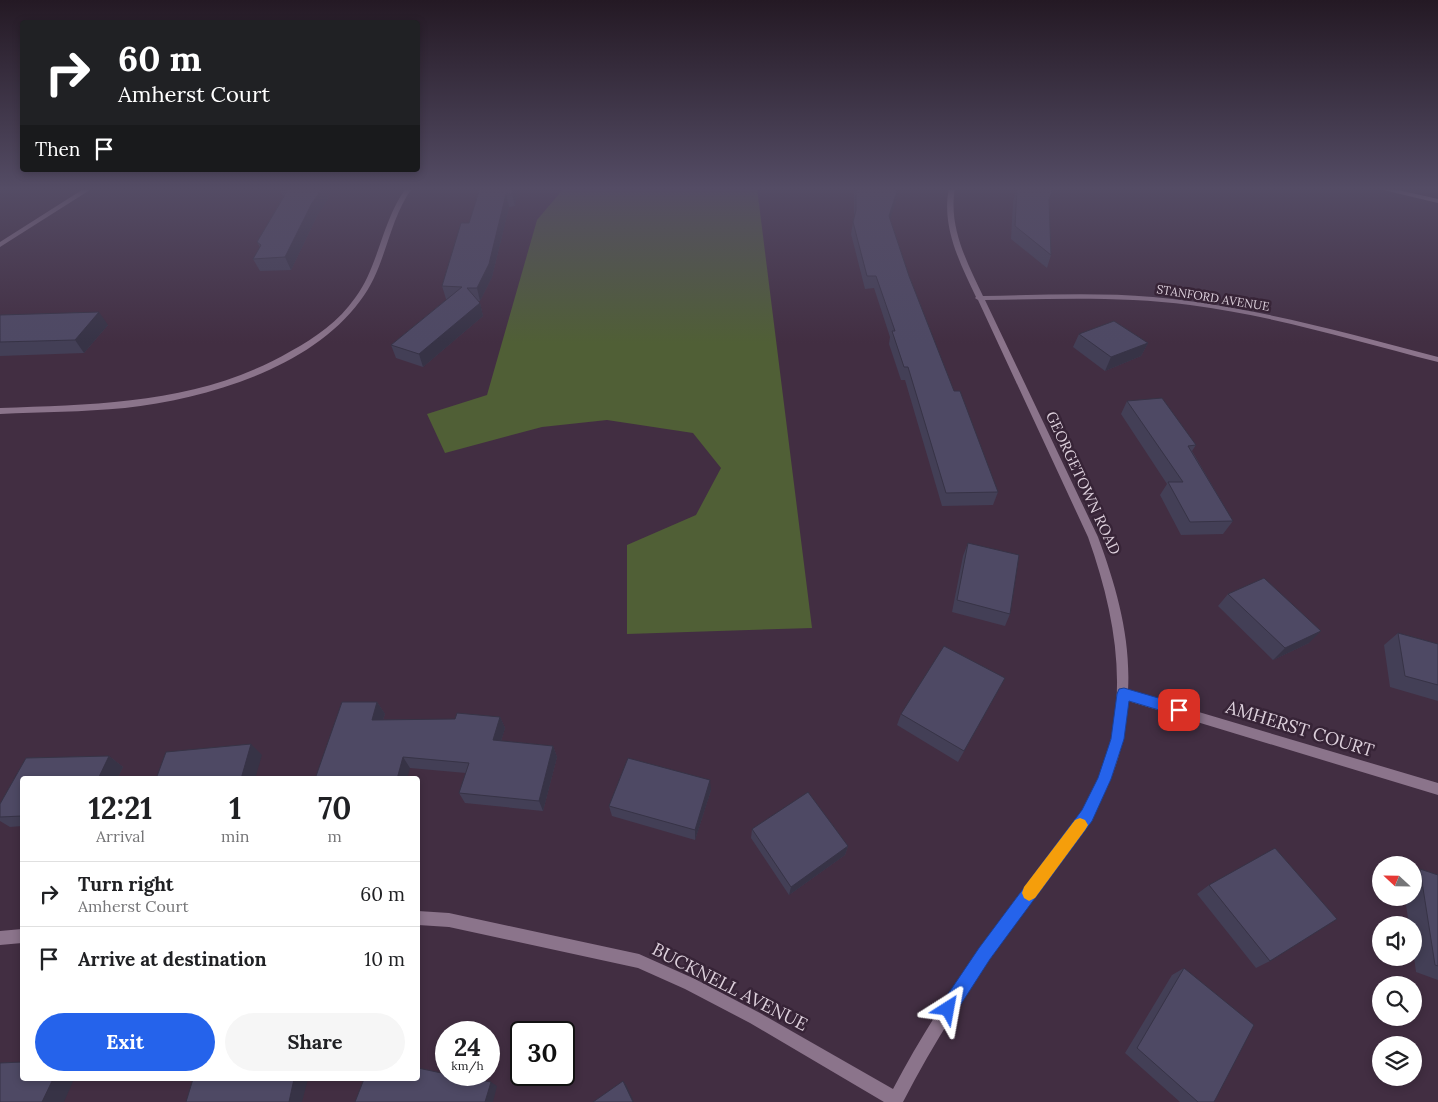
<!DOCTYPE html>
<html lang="en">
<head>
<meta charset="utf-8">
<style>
	body { margin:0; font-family:Lora,serif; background:#f6f6f6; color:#202124; height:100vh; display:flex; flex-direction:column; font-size:19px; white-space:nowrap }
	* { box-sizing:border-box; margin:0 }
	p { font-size:16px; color:#757577 }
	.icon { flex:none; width:28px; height:28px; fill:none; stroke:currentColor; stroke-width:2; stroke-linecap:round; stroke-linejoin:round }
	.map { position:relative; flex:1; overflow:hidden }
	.panel { position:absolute; left:20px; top:776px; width:400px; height:305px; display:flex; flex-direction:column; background:#fff; border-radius:5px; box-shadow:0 2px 8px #0003 }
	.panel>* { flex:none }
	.banner { position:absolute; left:20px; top:20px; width:400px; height:152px; border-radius:5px; box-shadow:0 2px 8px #0003; background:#202124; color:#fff; overflow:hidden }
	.needle { width:32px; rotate:292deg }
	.tools { position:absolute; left:1372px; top:856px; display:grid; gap:10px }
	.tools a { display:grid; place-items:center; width:50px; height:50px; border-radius:50%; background:#fff; box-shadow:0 2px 8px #0003; font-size:25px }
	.speed { position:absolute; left:435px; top:1021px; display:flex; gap:10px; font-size:25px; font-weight:700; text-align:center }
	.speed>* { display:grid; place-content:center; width:65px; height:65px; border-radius:50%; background:#fff; box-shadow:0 2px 8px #0003; line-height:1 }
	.speed small { font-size:12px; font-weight:400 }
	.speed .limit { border:2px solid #111; border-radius:8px; background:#fff; color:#111 }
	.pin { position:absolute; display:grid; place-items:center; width:42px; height:42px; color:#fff; margin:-21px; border-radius:10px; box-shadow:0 2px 8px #0006 }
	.me { position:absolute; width:55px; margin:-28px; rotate:34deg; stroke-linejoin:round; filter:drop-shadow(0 0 4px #0008) }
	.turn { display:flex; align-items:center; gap:18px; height:105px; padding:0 15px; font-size:22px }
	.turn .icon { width:65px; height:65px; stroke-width:2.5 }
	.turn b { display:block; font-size:35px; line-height:42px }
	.then { display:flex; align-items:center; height:48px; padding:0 15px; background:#0003; gap:10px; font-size:19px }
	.eta { display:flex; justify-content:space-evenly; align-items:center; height:85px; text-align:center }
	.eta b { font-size:30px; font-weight:700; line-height:35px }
	.action { display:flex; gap:10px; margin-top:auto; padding:10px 15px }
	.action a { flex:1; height:58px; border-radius:30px; background:#2563eb; color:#fff; font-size:20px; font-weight:700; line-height:58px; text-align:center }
	.action a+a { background:#f6f6f6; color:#202124 }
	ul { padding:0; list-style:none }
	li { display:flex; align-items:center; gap:15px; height:65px; padding:0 15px; border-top:1px solid #e0e0e0 }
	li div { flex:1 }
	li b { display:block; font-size:19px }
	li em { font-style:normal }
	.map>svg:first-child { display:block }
	.green { fill:#505f36 }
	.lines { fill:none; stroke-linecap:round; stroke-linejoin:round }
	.minor { fill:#8b748b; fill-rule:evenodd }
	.wall { fill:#433f56 }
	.shaded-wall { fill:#373346 }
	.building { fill:#4e4964; stroke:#373346 }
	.route { fill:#2563eb; stroke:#184099 }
	.slow { fill:#f59e0b }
	.labels { text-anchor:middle; stroke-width:5; stroke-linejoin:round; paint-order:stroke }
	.far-street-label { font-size:12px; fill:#ddd0dc; stroke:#372437 }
	.street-label { font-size:15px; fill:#ddd0dc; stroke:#372437 }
	.near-street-label { font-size:18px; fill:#ddd0dc; stroke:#372437 }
</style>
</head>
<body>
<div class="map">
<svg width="1438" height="1102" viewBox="0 0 1438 1102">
	<rect width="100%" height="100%" fill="#422e42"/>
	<path class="green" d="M564,188H757L812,628L627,634V545L696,515L721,468L693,433L607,420L542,427L445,453L427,414L487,395L537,220Z"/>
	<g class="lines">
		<path class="minor" d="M85,188H93L0,247V242Z
			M406,188H412C387,224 386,268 360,301C310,369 205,399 125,408C83,412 41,412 0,414V408C101,404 200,404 291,351C315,338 339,321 355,298C379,266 381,223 406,188Z
			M949,188H955C948,227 967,262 983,296C1040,295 1097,292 1153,297C1250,306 1344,332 1438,357V362C1356,341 1275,316 1190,305C1122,296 1054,299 985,300L1098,537C1116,586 1131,637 1128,691L1438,783V795L1128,701C1123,799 1063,857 1009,932C970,986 934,1042 903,1102H884L750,1023L685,989L638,968L449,927L418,925V911L449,913L639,954L695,979L760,1013L893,1089C928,1022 971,960 1016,899C1037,871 1062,844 1080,814C1135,726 1121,630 1088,537L978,300L975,298L976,297C960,263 941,227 949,188Z
			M1375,188H1389L1438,199V203Z
			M22,929V943L0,945V931Z"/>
	</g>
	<path class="wall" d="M280,188H333L327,197L328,199L317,216L291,270L260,271L253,259L260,247L257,242L283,197Z
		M480,188H518L515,206L509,207L492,277L480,301H478L480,303L483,316L423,367L396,358L391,345L447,299H446L442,286L469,223Z
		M854,188H900L890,219L909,276L954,391L998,492L993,505L942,506L905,380H901L889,344L890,337L874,288L865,289L851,234L854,216Z
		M1017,188L1049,201L1051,255L1047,268L1011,239L1013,202Z
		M0,315L108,325L84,353L0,356Z
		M1079,334L1148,343L1141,356L1105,371L1073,347Z
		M1127,401L1196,445L1192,451L1233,521L1223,534L1181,535L1160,495L1167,484L1121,414Z
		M968,543L1010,614L1005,626L952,612L963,556Z
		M1228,594L1309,643L1273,660L1218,606Z
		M1398,633L1438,644V701L1390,687L1384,645Z
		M1005,678L958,762L897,725L901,714Z
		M377,702L385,714L383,720L455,719L500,717L505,728L501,741L553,746L557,757L543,811L465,803L459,793L466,773L410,768L315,779Z
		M109,756L123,767L117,779H22V826L10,827L0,821V804L26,758Z
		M711,790L695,840L612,816L609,806Z
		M752,829L848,846L845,855L789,895L751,838Z
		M1420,869L1438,875V980L1416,972L1414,957V925H1409L1405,898H1414V872Z
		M1209,885L1270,961L1256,968L1197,894Z
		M1184,968L1214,1102H1180L1125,1053L1172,975Z"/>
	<path class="shaded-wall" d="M321,188H333L327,197L328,199L317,216L291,270L285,257L312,203Z
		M513,188H518L515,206L512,194Z
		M898,188H900L887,229L889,216Z
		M506,194L509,207L492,277L480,301L477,288Z
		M480,303L483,316L423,367L419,354Z
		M99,312L108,325L84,353L75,340Z
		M1148,343L1141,356L1105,371L1111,357Z
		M1321,631L1309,643L1273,660L1285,648Z
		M377,702L385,714L379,731L372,720Z
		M500,717L505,728L498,751L493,740Z
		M251,744L262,755L255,779H241Z
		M553,746L557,757L543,811L539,801Z
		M109,756L123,767L117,779H98Z
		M403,757L410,768L407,779H397Z
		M710,780L711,790L695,840V830Z
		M848,846L845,855L789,895L791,887Z
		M53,1079H74L64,1102H42Z
		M294,1079H308L302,1102H289Z
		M623,1081L626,1085L634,1102H633Z
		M491,1082L497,1086L493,1102H485Z"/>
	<path class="building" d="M289,188H323L312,203L285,257L253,259L261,245L257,242Z
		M480,188H513L512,194H506L489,264L477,288H467L480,303L419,354L391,345L462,287L442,286L461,223H469Z
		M856,188H898L889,216L909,276L954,391H960L998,492L946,493L908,367H904L892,331H895L876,276H867L853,222L856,210Z
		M1017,188H1053L1049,200L1051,255L1015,226Z
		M99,312L75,340L0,342V315Z
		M1114,321L1148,343L1111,357L1079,334Z
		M1162,398L1196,445L1188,446L1233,521L1190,522L1168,482H1183L1127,401Z
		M968,543L1019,555L1010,614L957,600Z
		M1264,578L1321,631L1285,648L1228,594Z
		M1398,633L1438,644V685L1405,676Z
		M944,646L1005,678L964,751L901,714Z
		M342,702H377L372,720L455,719L457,713L500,717L493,740L553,746L539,801L459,793L469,763L403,757L397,779H315Z
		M251,744L241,779H156L166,752Z
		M109,756L98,779H22V816L0,817V804L26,758Z
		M628,758L710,780L695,830L609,806Z
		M808,792L848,846L791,887L752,829Z
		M1275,848L1337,919L1270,961L1209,885Z
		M1420,869L1438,875V966L1435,965Z
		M1184,968L1254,1025L1214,1102H1198L1137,1048Z
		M22,1062V1079H53L42,1102H0V1063Z
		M418,1068L446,1074V1075H453L491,1082L485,1102H355L364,1079H418Z
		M193,1079H294L289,1102H186Z
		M623,1081L633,1102H593Z"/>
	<linearGradient id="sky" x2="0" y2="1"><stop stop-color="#241924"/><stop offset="0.55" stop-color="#544c65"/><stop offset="1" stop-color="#544c65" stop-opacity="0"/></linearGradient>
	<rect width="1438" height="343" fill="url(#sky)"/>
	<path class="route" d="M1124,688L1179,704L1184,706L1186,710L1184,715L1179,716L1129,701L1124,739L1111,779L1092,821L990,959L954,1015L948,1017L942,1015L939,1009L942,1003L979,948L1082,810L1098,778L1111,739L1117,694L1119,689Z"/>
	<path class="slow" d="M1080,818L1085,820L1088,825L1085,830L1035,898L1029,901L1024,898L1022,893L1024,887L1075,820Z"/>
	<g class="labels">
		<g class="far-street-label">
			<text transform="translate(1213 298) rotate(9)" y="4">STANFORD AVENUE</text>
		</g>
		<g class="street-label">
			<text transform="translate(1083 483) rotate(65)" y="5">GEORGETOWN ROAD</text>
		</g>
		<g class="near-street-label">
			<text transform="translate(1300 729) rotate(17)" y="6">AMHERST COURT</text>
			<text transform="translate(730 987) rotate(27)" y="6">BUCKNELL AVENUE</text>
		</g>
	</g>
</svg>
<div class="tools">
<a><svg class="needle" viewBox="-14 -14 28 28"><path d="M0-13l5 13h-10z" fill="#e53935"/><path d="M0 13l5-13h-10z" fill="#757577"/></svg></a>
<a><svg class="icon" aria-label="sound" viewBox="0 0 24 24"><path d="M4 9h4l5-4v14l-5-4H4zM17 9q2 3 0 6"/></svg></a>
<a><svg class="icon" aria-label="search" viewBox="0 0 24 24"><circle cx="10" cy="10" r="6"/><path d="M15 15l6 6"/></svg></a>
<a><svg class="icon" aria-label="layers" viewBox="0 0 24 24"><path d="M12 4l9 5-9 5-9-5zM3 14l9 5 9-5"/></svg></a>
</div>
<div class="speed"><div>24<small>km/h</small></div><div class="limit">30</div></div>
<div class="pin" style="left:1179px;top:710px;background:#d93025"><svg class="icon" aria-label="arrive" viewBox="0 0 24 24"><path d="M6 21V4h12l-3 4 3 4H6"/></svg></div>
<svg class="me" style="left:948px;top:1009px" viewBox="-20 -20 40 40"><path d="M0-17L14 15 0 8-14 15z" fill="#2563eb" stroke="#fff" stroke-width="4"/></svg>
<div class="banner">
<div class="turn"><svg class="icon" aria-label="right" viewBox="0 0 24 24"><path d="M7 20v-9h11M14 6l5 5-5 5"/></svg><div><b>60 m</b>Amherst Court</div></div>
<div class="then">Then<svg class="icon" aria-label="arrive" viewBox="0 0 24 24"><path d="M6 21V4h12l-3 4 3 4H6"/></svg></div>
</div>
<section class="panel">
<div class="eta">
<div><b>12:21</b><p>Arrival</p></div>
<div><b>1</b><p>min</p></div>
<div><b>70</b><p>m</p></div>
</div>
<ul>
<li><svg class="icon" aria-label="right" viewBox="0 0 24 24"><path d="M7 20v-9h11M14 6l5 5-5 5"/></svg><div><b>Turn right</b><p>Amherst Court</p></div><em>60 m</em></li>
<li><svg class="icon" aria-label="arrive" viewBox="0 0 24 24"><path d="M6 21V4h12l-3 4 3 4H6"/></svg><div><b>Arrive at destination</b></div><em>10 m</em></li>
</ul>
<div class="action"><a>Exit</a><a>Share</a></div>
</section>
</div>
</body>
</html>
